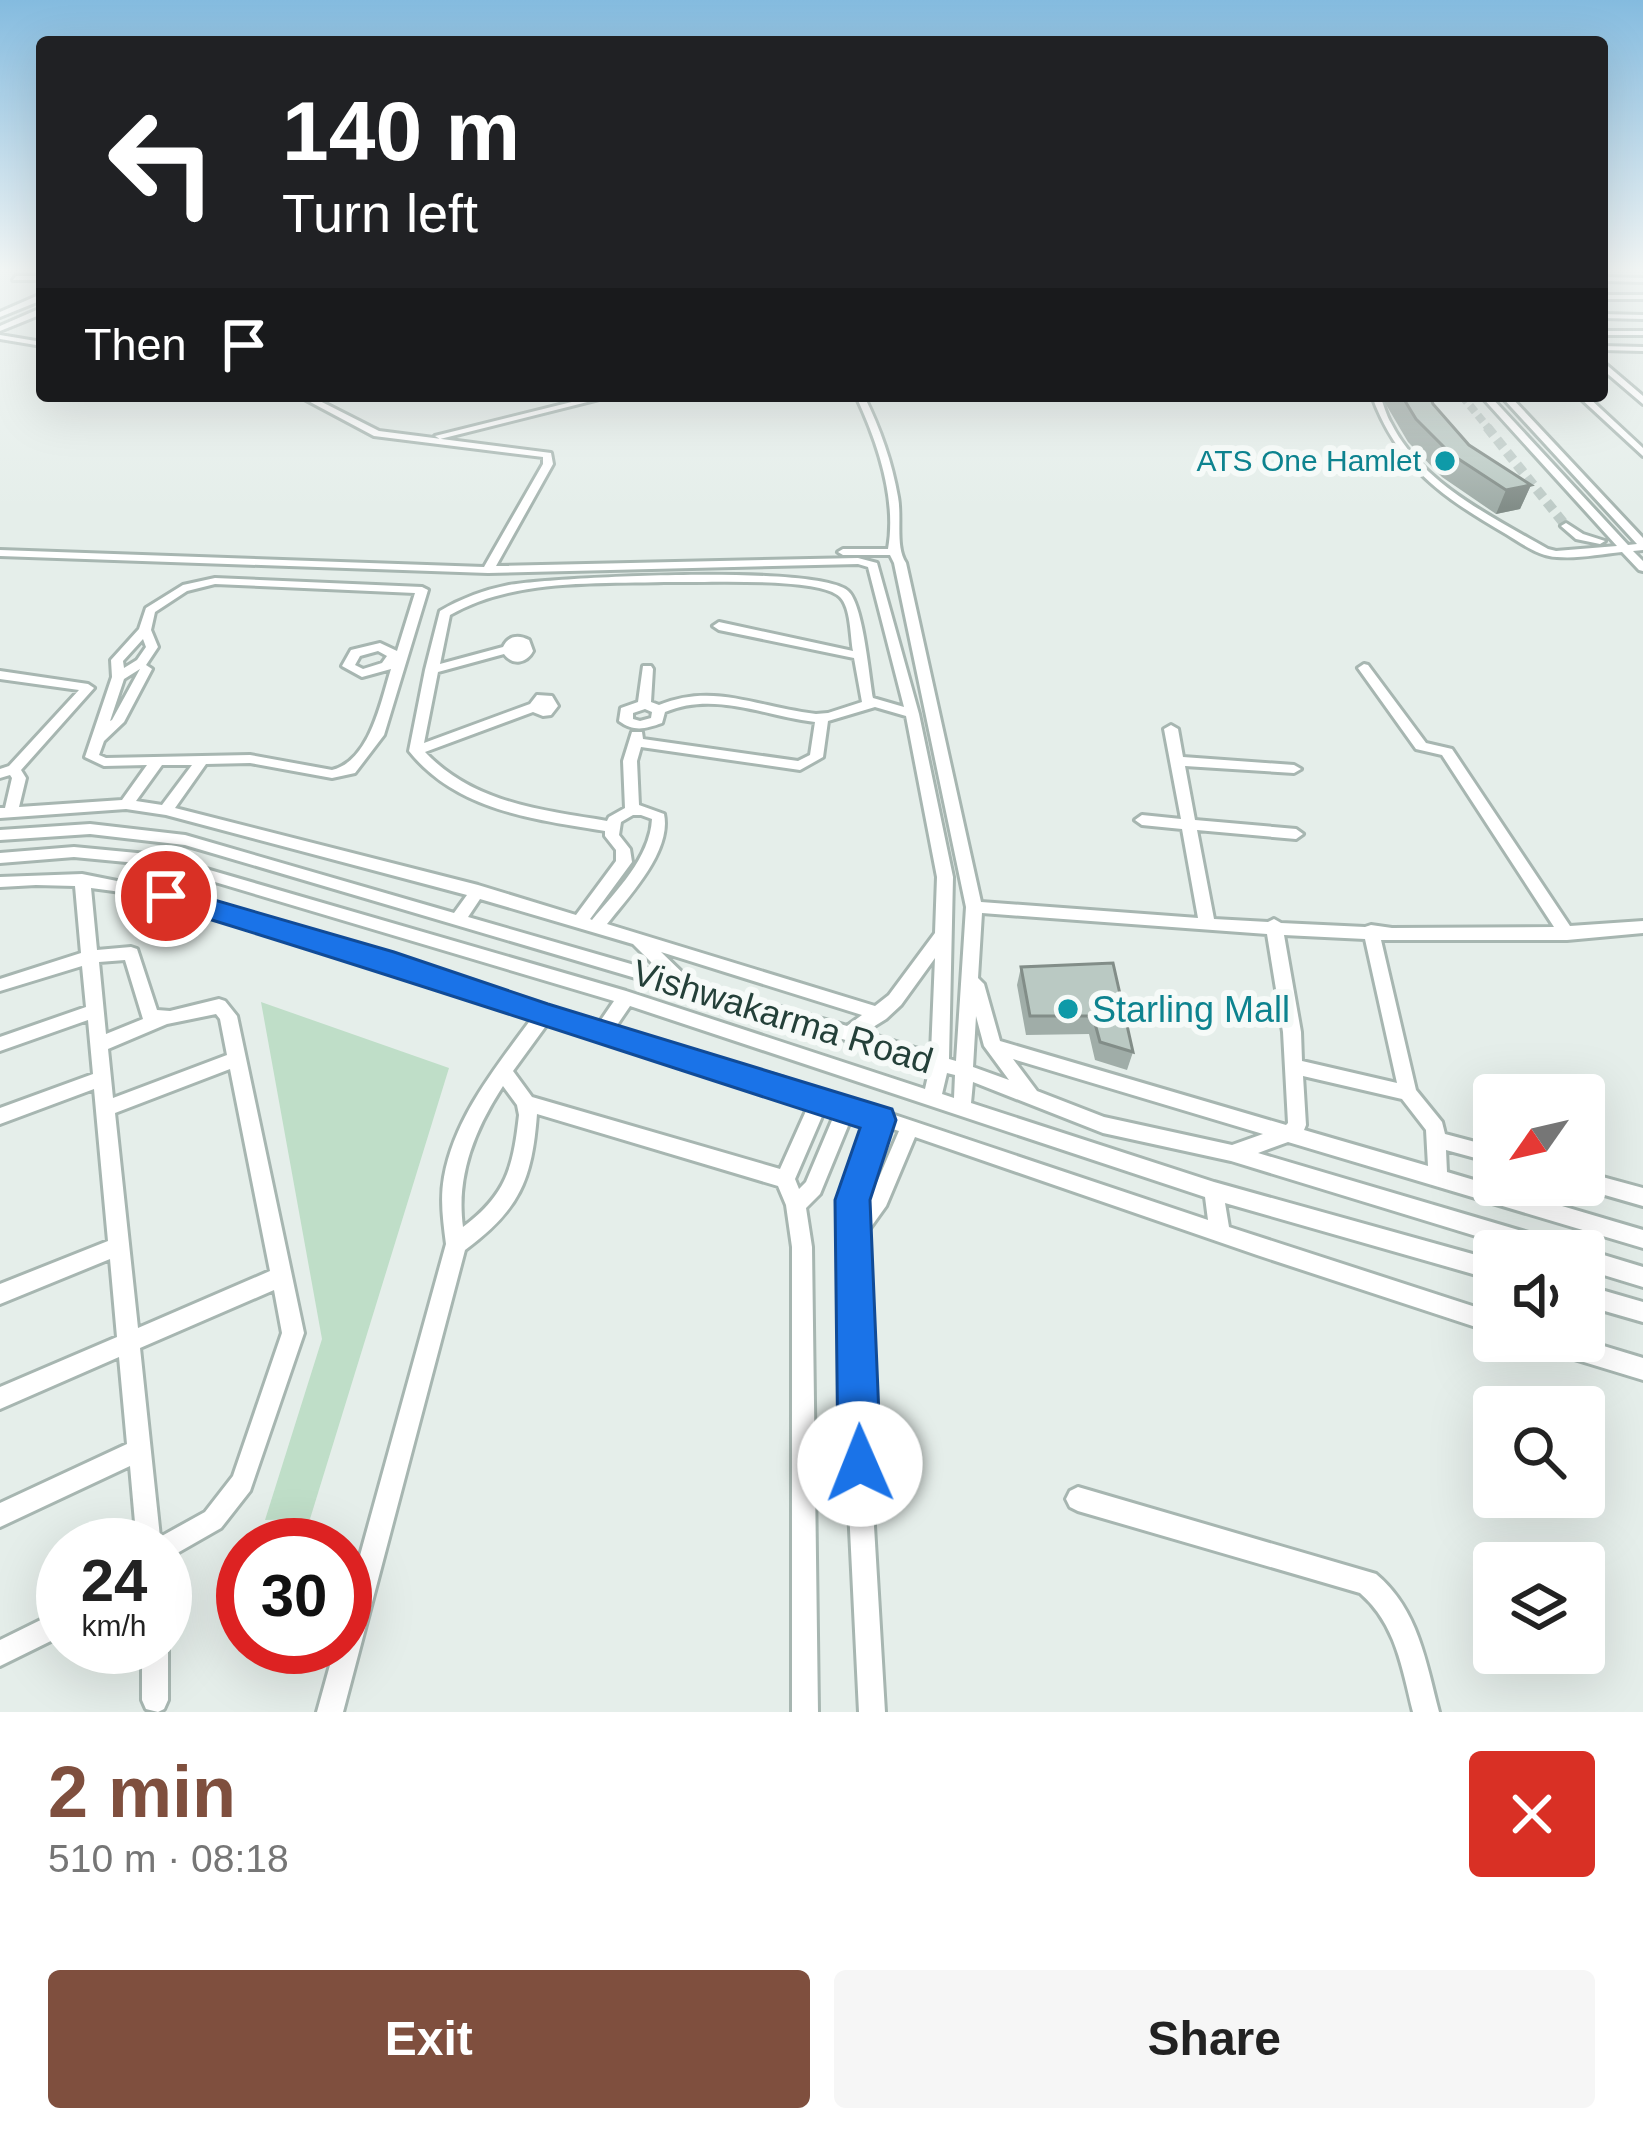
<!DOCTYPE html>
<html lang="en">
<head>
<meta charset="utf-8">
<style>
	body { margin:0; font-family:Helvetica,sans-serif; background:#f6f6f6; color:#222; height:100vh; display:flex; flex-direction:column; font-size:45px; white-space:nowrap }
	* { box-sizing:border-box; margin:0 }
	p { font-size:39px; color:#767676 }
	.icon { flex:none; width:66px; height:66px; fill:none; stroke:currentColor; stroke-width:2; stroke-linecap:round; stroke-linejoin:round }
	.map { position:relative; height:1712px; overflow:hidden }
	.sheet { display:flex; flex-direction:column; background:#fff; flex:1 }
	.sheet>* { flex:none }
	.hud { position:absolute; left:36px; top:36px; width:1572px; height:366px; border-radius:12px; box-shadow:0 12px 48px #0002; background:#202124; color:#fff; overflow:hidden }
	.needle { width:78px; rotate:236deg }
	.controls { position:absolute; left:1473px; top:1074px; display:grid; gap:24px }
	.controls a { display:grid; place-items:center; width:132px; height:132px; border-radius:12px; background:#fff; box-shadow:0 12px 48px #0002; font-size:60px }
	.speed { position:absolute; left:36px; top:1518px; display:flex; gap:24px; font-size:60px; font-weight:700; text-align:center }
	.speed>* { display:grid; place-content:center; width:156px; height:156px; border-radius:50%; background:#fff; box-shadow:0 12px 48px #0002; line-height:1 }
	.speed small { font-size:30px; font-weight:400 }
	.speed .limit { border:18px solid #d22; background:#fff; color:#111 }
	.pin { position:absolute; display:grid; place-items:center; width:102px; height:102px; color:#fff; margin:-51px; border:6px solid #fff; border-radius:50%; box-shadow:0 3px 12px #0007 }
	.me { position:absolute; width:132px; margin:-66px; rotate:359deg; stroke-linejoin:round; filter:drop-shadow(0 0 9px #0008) }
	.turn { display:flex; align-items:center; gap:42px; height:252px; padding:0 48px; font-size:54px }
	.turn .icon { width:156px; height:156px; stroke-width:2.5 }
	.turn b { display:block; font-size:84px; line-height:102px }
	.then { display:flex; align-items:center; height:114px; padding:0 48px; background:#0003; gap:24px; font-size:45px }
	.round { display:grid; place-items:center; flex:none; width:126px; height:126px; border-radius:12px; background:#f6f6f6 }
	.headline { display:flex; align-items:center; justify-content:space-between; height:204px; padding:0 48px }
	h1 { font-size:72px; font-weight:700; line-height:90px; color:#7f4f3e }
	.action { display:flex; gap:24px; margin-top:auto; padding:24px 48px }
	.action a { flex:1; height:138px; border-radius:12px; background:#7f4f3e; color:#fff; font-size:48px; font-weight:700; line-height:138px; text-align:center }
	.action a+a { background:#f6f6f6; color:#222 }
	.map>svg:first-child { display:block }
	.green { fill:#bfdec8 }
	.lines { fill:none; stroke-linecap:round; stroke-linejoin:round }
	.minor-tunnel-far1 { stroke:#becbc7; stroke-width:8; stroke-dasharray:8 4.5; stroke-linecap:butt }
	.minor-tunnel { stroke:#becbc7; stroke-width:10; stroke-dasharray:10 6; stroke-linecap:butt }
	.minor-casing { stroke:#a7b6b1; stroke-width:6 }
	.minor { fill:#fff; fill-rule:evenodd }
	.wall { fill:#a0ada8 }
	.shaded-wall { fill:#828d88 }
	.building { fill:#bac9c3; stroke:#828d88; stroke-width:3 }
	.route { fill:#1a73e8; stroke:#114b97; stroke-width:3 }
	.culture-dot { fill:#0f9aa8; stroke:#f6faf8; stroke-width:4.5 }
	.labels { text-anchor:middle; stroke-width:12; stroke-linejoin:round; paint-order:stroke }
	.far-culture-label { font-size:30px; fill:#0d838f; stroke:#f6faf8; text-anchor:end }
	.culture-label { font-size:36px; fill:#0d838f; stroke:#f6faf8; text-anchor:start }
	.street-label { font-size:36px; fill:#244039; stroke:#f6faf8 }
</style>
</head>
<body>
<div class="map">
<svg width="1643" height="1712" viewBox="0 0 1643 1712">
	<rect width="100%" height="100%" fill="#e5eeea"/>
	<path class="green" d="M261,1002L449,1068L310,1519L265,1520L322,1339Z"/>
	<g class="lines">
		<path class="minor-tunnel-far1" d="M1462,396L1490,430"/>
		<path class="minor-tunnel" d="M1487,427L1566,526"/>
		<g class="minor-casing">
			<path id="minor" d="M16,276H42V280H13Z
				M1602,277L1643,278V282L1602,281Z
				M39,295H42V300L0,317V312Z
				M1602,295H1643V299H1602Z
				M39,309H42V314L0,331V326Z
				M1602,314L1643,315V319L1602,318Z
				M1602,331H1643V335H1602Z
				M0,335L42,342V346L0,339Z
				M1602,346L1643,347V351L1602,350Z
				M1602,361L1643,396V404L1602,369Z
				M299,396H310L379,431L551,453L553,464L496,566L858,558L877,563L919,714L953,877L949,1059L956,1061L966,907L894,563L890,555H843L838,552L843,549H888C897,498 877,441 856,396H864C880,428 892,462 898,497C902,518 895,547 906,563L981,902L1198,918L1182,829L1142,825L1135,820L1142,815L1181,819L1164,729L1171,725L1178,729L1183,757L1294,765L1301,769L1294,773L1185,766L1195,820L1296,829L1303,834L1296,839L1197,830L1214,919L1268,922L1274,919L1281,923L1365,927L1371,925L1392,928L1554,927L1442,755L1416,749L1358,668L1364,664L1368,665L1426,743L1452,749L1570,926L1643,921V933L1567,940H1381L1416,1090L1442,1122L1445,1134L1494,1147V1163L1446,1150L1447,1172L1643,1230V1248L1288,1142L1258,1153L1556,1241L1563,1244L1566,1251H1525L1231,1161L1103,1133L973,1082L971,1103L1214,1182L1494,1260V1280L1225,1203L1229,1227L1494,1313V1333L1257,1255L915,1137L886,1206L863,1238L873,1509L885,1712H859L849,1509L842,1200L869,1122L852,1116L820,1194L806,1208L812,1247L818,1712H792V1247L786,1205L778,1186L537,1114C532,1181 519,1210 465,1250L343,1712H317L335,1647H345V1610L446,1244C443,1221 440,1199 444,1177C455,1116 497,1066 532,1018C448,989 363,961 278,934C217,915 155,895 91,888L97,950L131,947L137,949L157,1010L170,1011L219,999L225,1001L237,1016L304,1333L250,1491L221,1528L165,1560V1545H137L130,1466L0,1527V1503L127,1444L119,1357L0,1409V1387L117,1337L110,1259L0,1304V1284L108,1241L94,1089L0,1124V1108L93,1074L88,1020L0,1051V1037L86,1007L82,966L0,991V979L81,953L75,886L36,885L0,887V877L82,874L177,893L313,933L545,1009L599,1023L614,1001L158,865L74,857L0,863V853L74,847L158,855L626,991L925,1089L930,1067L849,1041L185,845L90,834L0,840V830L90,824L185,835L454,913L467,895L166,815L126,809L0,818V808H5L12,778L10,775L0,778V769L9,766L79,690L0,679V671L88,684L94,688L21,770L26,778L19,807L122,800L147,765L104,766L85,757L112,677L111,660L139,629L146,608L183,585L215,578L422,587L428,590L384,735L355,773L332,778L250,763L206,764L175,808L478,885L576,915L616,861V850L605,836V831C534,819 457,811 409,751L425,670L440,611C462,598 484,590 509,585C558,577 817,564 848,591C863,604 869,675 873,698L904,707L868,567L858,564L488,573L0,556V550L484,567L543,464V457L374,436ZM664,582C697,583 820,576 840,597C851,608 850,635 853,651L719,622L713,626L719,630L854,658L862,702L828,713L816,714C760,708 714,682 659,705L651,702L653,669L651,666H643L638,702L621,708L619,721C634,732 645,729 662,723L665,712C715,691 764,716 815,722L810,755L798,761L643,739L642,732H632L623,761L625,808L609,817L607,821C541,810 473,803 425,752L533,712L543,716L551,715L558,706L552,696L537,695L530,704L424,743L438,672L504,654C513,666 527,663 533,651L529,640C518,634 508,636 503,647L440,664L450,615C513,579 593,584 664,582ZM215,584L415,593L397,651L380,643L351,650L342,666L362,677L391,669C381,701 370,761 332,770L250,755L106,758L99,755L104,741L124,722L152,669L146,665L158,647L151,630L155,612L187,591ZM143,639L146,647L137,660L124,668L123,661ZM378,651L387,656L382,663L363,669L355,665L360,656ZM140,669L112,720L110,721L124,679ZM875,707L906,716L937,877L935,933L889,995L875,1006L607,924C629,896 672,851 664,814L639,805L637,761L641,747L800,770L823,757L828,721ZM645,709L652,712L651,718L640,721L633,719V713ZM162,765H192L162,805L136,801ZM633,815H641L652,819C650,858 616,891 592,920L590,919L632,862L630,849L619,835L621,822ZM480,899L633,944L662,973L468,917ZM982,913L1267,934L1283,1032L1288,1123L1286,1125L1000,1041L984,984L978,978ZM1284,935L1365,939L1397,1083L1302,1061L1301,1032ZM661,952L862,1015L847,1026L692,982ZM935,958L931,1053L865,1032L886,1019L901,1005ZM125,960L143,1019L106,1034L99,962ZM630,1006L1205,1197L1208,1220L784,1078L615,1028ZM216,1014L220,1019L227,1055L113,1098L108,1049L167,1024ZM976,1016L984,1046L1009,1080L973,1067ZM548,1023L810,1102L780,1169L532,1097L513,1071ZM1013,1059L1263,1134L1232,1145L1104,1117L1037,1091ZM230,1069L270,1271L138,1328L115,1113ZM947,1073L955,1075L954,1098L942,1094ZM1303,1076L1402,1099L1426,1130L1428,1166L1304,1130L1306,1125ZM503,1086L517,1105L519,1115C513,1167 507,1194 463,1227C456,1175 475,1129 503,1086ZM826,1107L836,1111L806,1182L799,1189L795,1179ZM886,1127L899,1131L872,1194L862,1207V1200ZM274,1290L282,1333L233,1476L205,1512L160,1537L140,1348Z
				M596,396H611L440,439L435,436Z
				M1372,396H1380C1384,405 1386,415 1391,423C1421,483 1492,517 1548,549L1556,551L1617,546L1481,396H1490L1628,545L1637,544L1501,396H1510L1643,538V550L1633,551L1643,561V571L1639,570L1622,552C1601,554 1578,559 1557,557C1538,556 1521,543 1506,534C1444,498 1397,466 1372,396Z
				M1578,396H1587L1643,448V456Z
				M1566,523L1583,534L1605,541L1600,544L1576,539L1561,526Z
				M1584,1172L1643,1188V1206L1577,1187L1576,1185H1584Z
				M1584,1249L1643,1267V1287L1584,1269V1251H1580Z
				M1584,1285L1643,1302V1322L1584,1305Z
				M1584,1340L1643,1358V1380L1551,1352L1543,1349L1540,1341Z
				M1078,1487L1376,1574C1418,1609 1426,1662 1439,1712H1413C1402,1668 1396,1624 1360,1593L1078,1511L1070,1507L1066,1499L1070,1491Z
				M63,1609V1635L0,1666V1640Z
				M165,1640L168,1647V1700L164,1709L158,1712L146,1709L142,1700V1647H165Z"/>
		</g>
		<use href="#minor" class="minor"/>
	</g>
	<path class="wall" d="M1381,396H1430L1433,404L1469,445L1531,485L1520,509L1496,514L1442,477L1408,442Z
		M1113,963L1133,1052L1127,1070L1095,1060L1089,1034L1026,1035L1017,985L1021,967Z"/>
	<path class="shaded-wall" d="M1531,485L1520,509L1496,514L1506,490Z"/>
	<path class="building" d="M1402,396H1430L1433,404L1469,445L1531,485L1506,490L1451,454L1416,419Z
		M1113,963L1133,1052L1100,1042L1093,1016H1030L1021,967Z"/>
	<linearGradient id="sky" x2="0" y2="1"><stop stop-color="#84bbdf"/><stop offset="0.53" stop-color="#f3f7f6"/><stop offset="1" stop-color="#f3f7f6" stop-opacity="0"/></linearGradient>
	<rect width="1643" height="508" fill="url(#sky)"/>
	<path class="route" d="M166,886L394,952L548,1004L892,1109L896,1120L870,1200L881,1464L874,1479L860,1485L845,1479L838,1464L835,1200L860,1128C625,1053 392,974 156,903L152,896Z"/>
	<g class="culture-dot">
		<circle cx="1445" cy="461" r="12"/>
		<circle cx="1068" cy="1009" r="12"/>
	</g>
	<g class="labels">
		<g class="far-culture-label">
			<text x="1421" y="471">ATS One Hamlet</text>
		</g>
		<g class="culture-label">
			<text x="1092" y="1022">Starling Mall</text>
		</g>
		<g class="street-label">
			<text transform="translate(783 1016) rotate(17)" y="13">Vishwakarma Road</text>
		</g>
	</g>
</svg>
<div class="controls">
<a><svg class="needle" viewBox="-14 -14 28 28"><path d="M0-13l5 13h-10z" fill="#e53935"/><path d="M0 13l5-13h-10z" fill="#767676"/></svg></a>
<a><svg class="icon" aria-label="sound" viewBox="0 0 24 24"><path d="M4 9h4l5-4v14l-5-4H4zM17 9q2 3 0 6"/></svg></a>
<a><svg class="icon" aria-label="search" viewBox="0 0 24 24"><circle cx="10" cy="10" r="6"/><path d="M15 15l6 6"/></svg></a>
<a><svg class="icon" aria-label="layers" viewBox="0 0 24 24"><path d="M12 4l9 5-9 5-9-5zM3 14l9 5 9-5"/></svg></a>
</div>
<div class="speed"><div>24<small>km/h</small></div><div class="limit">30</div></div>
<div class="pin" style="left:166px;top:896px;background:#d93025"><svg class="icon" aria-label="arrive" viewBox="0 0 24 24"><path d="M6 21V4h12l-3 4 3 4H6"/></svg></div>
<svg class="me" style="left:860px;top:1464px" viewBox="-20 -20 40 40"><circle r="19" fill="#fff"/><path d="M0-13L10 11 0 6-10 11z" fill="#1a73e8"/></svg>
<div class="hud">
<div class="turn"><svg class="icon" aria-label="left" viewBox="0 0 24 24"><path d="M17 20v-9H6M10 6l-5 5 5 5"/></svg><div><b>140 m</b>Turn left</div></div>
<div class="then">Then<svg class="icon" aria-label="arrive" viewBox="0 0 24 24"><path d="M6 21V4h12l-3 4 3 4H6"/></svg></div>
</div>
</div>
<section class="sheet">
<div class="headline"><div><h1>2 min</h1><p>510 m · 08:18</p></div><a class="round" style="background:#d93025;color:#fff"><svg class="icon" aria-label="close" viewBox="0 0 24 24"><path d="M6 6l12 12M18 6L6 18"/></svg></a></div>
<div class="action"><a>Exit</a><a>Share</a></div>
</section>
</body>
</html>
